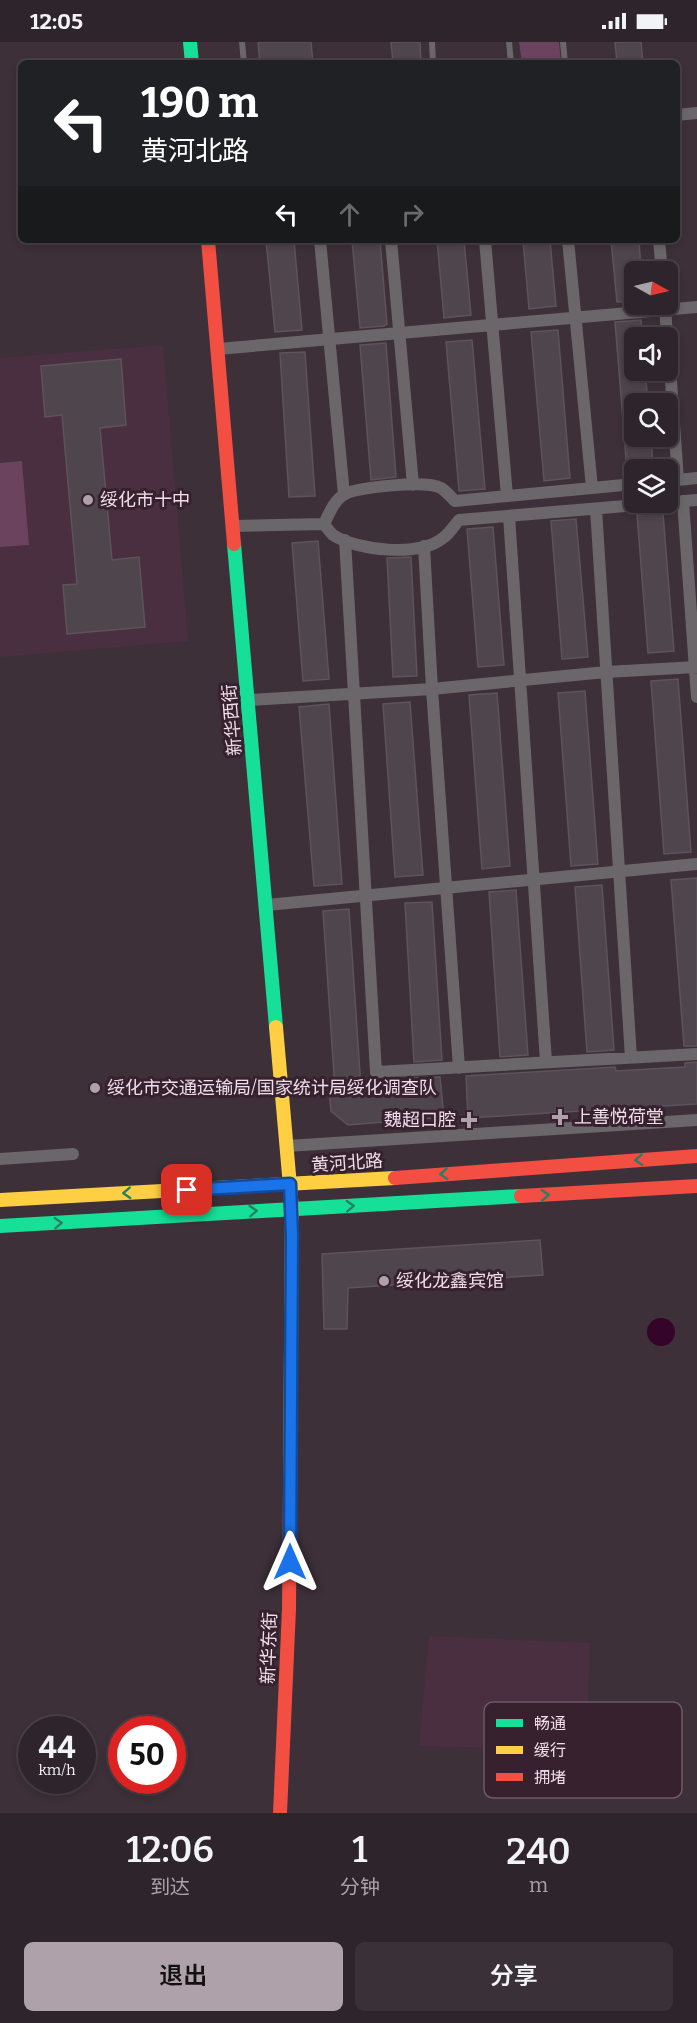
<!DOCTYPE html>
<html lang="zh">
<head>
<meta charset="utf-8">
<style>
	body { margin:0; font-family:Bitter,"Noto Sans SC",serif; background:#3a3037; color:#f1f3f6; height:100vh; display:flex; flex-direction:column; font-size:22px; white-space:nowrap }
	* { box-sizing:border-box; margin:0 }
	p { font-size:20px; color:#a7a4a9 }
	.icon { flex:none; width:33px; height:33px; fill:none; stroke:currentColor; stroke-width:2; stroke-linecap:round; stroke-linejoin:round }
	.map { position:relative; height:1771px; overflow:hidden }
	.side { display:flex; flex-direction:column; background:#2e242b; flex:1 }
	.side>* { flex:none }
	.hud { position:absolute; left:18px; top:18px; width:662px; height:183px; border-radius:9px; box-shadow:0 3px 9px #0003,0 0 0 2px #494147; background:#202124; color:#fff; overflow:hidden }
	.needle { width:39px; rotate:98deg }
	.buttons { position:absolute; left:624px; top:219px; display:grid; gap:12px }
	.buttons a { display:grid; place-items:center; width:54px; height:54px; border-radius:9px; background:#2e242b; box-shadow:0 3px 9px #0003,0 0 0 2px #494147; font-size:30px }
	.speed { position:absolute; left:18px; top:1674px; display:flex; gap:12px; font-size:30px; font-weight:700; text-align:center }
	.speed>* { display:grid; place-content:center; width:78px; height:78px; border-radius:50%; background:#2e242b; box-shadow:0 3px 9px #0003,0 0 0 2px #494147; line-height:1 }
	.speed small { font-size:15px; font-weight:400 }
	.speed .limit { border:9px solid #d22; background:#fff; color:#111 }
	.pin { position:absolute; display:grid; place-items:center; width:51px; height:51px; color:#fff; margin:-26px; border-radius:12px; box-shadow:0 3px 9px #0006 }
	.me { position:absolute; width:66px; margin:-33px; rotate:0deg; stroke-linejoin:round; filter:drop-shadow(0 0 4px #0008) }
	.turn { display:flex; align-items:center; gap:21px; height:126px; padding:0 24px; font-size:27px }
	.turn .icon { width:78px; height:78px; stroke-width:2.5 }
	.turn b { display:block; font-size:42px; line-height:51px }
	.lanes { display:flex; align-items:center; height:57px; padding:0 24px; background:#0003; justify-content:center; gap:30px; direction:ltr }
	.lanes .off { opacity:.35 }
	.eta { display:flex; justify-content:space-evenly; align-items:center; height:102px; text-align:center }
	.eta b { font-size:36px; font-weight:600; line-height:42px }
	.button { display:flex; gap:12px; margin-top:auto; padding:12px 24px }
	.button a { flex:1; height:69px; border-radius:9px; background:#afa1aa; color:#111; font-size:24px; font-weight:600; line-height:69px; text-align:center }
	.button a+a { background:#3a3037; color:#f1f3f6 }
	.status { display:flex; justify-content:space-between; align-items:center; height:42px; padding:0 30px; background:#2e242b; direction:ltr }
	.status svg { height:16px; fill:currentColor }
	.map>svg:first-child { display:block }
	.built { fill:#492f40 }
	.green { fill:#6c435e }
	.water { fill:#350429 }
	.building { fill:#4f454c; stroke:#5e535a; stroke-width:1.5 }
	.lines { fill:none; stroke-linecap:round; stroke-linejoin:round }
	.lane { stroke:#6a6669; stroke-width:6 }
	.street { stroke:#6a6669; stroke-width:12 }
	.fast { stroke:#16e098; stroke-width:14 }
	.slow { stroke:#ffcf43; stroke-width:14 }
	.jam { stroke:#f24e42; stroke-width:14 }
	.oneway { stroke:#268064 }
	.route-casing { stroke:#114b97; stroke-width:15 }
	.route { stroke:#1a73e8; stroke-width:10 }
	.poi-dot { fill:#afa1aa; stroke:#37212f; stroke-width:2 }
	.labels { text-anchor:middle; stroke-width:6; stroke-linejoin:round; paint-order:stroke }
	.poi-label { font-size:18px; fill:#eddee7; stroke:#37212f; text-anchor:start }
	.street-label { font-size:18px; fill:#eddee7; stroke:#37212f }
	.key { fill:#37212f; stroke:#6e5a66; stroke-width:1.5 }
	.key-label { font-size:16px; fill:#eddee7 }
</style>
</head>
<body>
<div class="status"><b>12:05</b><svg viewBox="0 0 49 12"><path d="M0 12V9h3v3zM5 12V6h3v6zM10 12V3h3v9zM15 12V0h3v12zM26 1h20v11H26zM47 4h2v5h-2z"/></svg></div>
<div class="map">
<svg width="697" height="1771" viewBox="0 0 697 1771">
	<rect width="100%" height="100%" fill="#3d3039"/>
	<path class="built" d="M163,303L188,599L0,615V316Z
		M429,1594L590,1601L586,1708L419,1704Z"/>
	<path class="green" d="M519,0H559L561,21H522Z
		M22,419L29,503L0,505V421Z"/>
	<path class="water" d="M647 1290a14 14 0 1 1 28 0a14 14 0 1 1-28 0Z"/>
	<path class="building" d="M258,0H311L313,21H260Z
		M391,0H420L421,21H393Z
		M615,0H641L643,21H617Z
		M266,198H294L302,288L275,290Z
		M352,198H380L387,282L384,284L360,286Z
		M437,198H464L471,273L444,276Z
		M523,198H550L556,264L529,267Z
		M611,198H639L641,230H634V259L617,260Z
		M641,278L642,296H634V328H645L648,362H634V394H651L653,427L627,429L615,280Z
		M558,288L570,436L544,439L531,290Z
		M472,298L485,447L459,449L446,300Z
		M386,301L396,435L371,438L360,303Z
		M305,310L315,454L289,455L280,311Z
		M121,317L126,383L100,386L112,518L139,515L145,585L67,592L63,543L77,542L62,373L45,375L41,324Z
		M663,471L674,609L648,611L637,473Z
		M576,477L588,615L562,617L551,479Z
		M493,485L504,623L478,625L467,487Z
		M318,499L329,637L303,639L292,501Z
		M411,515L417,634L393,635L387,516Z
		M678,637L691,810L664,812L651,639Z
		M585,649L598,822L571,824L558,651Z
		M497,651L510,824L482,827L469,653Z
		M410,660L423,833L395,835L383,662Z
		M329,662L342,842L314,844L299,665Z
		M697,836V1004H684L671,838Z
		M602,843L614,1008L587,1010L575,845Z
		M516,848L528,1013L500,1015L489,850Z
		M432,860L442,1018L414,1020L405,861Z
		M349,867L361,1046L415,1041V1036L440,1035L444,1075L348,1083L331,1069L329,1049L335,1048L323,869Z
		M697,1020V1062L468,1076L466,1034L615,1025L616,1029L685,1025V1021Z
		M540,1198L543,1233L348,1246L347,1287H324L322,1212Z"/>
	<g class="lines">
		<path class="lane" d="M242,0L244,21
			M432,0L433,21
			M509,0L511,21
			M563,0L565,21"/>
		<path class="street" d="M676,73L697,71
			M320,198L344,453
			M391,198L413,443
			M485,198L507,454
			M568,198L592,446
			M659,198L662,230
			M665,262L667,296
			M668,297L678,438
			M218,307L697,265
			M668,439L697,436
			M683,459L697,655
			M596,467L631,1016
			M509,474L546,1020
			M324,482C329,472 334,458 345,452C360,445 426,438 441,446C446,449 451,455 455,459L634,442
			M234,484L324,482C327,486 330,490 333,493C358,509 419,515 443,496C449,492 454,484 459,478L697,458
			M345,498L376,1030L697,1012
			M424,504L432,647L459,1026
			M249,658L432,647L606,630L697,625
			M267,863L697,822
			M287,1104L697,1078
			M0,1117L73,1112"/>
		<path class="fast" d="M190,0L192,21
			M234,502L276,985
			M0,1184L521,1154"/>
		<path class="slow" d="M276,985L292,1167L290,1445
			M0,1158L395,1136"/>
		<path class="jam" d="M208,198L234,502
			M395,1136L697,1114
			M521,1154L697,1144
			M280,1771L289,1567L290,1445"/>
	</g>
	<defs><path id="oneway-chevron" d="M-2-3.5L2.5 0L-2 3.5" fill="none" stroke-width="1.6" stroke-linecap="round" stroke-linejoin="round" transform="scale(1.5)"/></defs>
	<g class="oneway">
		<use href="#oneway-chevron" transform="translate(639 1118) rotate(176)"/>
		<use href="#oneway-chevron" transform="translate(444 1132) rotate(176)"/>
		<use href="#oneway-chevron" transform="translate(127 1151) rotate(177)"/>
		<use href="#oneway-chevron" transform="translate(545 1153) rotate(-3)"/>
		<use href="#oneway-chevron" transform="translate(350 1164) rotate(-3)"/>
		<use href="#oneway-chevron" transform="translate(253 1169) rotate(-3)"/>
		<use href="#oneway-chevron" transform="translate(58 1181) rotate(-3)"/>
	</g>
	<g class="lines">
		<g class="route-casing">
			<path id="route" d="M187,1148L290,1142L292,1192L290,1520"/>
		</g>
		<use href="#route" class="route"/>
	</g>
	<g class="poi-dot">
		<circle cx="88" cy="458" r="6"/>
		<circle cx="95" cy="1046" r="6"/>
		<path d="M557 1066h6v6h6v6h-6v6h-6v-6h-6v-6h6z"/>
		<path d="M466 1069h6v6h6v6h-6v6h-6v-6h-6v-6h6z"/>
		<circle cx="384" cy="1239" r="6"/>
	</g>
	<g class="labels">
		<g class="poi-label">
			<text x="100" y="464">绥化市十中</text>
			<text x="107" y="1052">绥化市交通运输局/国家统计局绥化调查队</text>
			<text x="574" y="1081">上善悦荷堂</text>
			<text x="456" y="1084" text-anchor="end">魏超口腔</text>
			<text x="396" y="1245">绥化龙鑫宾馆</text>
		</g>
		<g class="street-label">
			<text transform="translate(232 678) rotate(-95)" y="6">新华西街</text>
			<text transform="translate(347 1121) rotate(-4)" y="6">黄河北路</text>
			<text transform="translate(269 1606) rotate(-88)" y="6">新华东街</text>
		</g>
	</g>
	<rect x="484" y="1660" width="198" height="96" rx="9" class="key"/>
	<rect x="496" y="1677" width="27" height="8" fill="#16e098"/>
	<rect x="496" y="1704" width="27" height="8" fill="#ffcf43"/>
	<rect x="496" y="1731" width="27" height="8" fill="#f24e42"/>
	<g class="key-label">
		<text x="534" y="1687">畅通</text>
		<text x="534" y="1714">缓行</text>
		<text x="534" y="1741">拥堵</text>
	</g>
</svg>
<div class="buttons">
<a><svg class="needle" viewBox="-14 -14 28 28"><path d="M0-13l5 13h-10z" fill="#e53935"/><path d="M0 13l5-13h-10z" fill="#a7a4a9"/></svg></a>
<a><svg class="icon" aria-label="sound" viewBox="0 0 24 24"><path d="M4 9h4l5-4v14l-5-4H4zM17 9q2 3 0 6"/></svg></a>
<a><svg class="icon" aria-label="search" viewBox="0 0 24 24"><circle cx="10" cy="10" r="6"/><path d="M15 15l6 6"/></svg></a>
<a><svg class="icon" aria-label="layers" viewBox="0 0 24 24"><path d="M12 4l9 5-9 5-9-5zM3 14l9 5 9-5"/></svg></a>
</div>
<div class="speed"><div>44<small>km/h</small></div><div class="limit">50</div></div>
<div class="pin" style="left:187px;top:1148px;background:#d93025"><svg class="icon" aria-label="arrive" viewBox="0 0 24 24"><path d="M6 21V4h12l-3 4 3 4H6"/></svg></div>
<svg class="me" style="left:290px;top:1520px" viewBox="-20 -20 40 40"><path d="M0-17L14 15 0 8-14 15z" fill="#1a73e8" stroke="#fff" stroke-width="4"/></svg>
<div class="hud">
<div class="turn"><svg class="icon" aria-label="left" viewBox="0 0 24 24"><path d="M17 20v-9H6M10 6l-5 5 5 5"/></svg><div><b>190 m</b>黄河北路</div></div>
<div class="lanes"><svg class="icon" aria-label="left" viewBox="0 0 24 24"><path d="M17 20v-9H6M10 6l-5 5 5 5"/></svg><svg class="icon off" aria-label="ahead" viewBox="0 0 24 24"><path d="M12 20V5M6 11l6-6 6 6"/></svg><svg class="icon off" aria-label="right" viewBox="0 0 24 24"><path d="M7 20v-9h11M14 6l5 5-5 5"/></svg></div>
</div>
</div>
<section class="side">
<div class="eta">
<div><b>12:06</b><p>到达</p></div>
<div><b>1</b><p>分钟</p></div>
<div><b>240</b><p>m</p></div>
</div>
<div class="button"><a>退出</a><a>分享</a></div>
</section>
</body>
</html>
